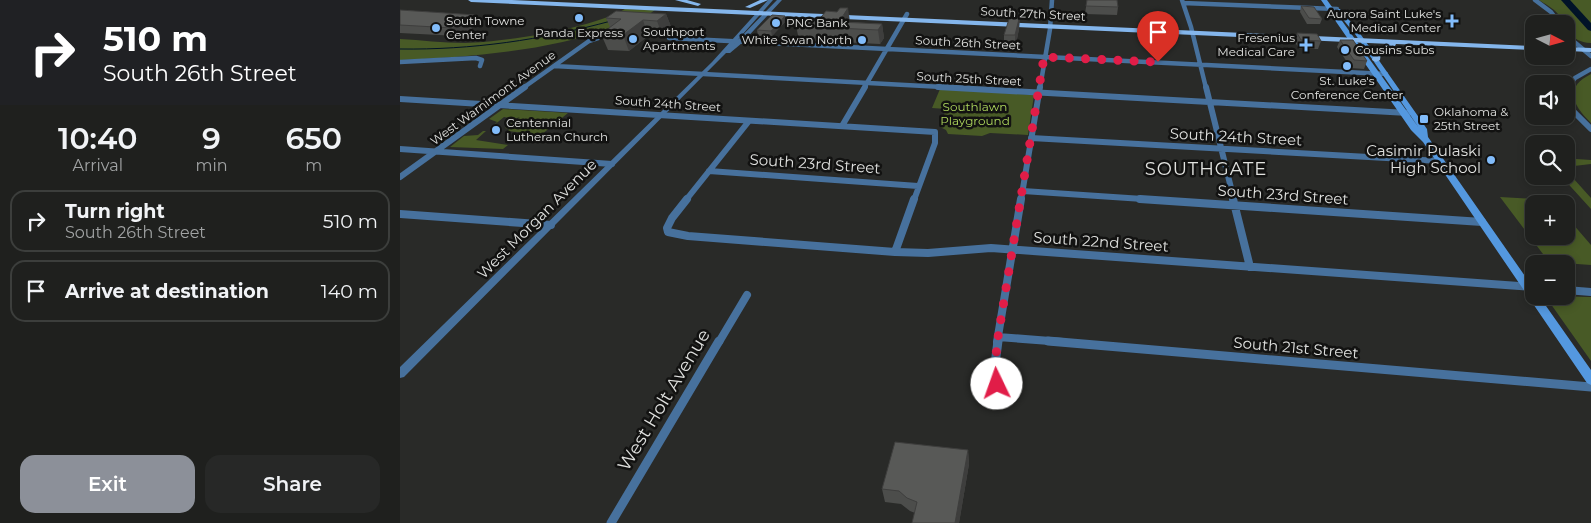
<!DOCTYPE html>
<html lang="en">
<head>
<meta charset="utf-8">
<style>
	body { margin:0; font-family:Montserrat,sans-serif; background:#272827; color:#f1f3f6; height:100vh; display:flex; flex-direction:column; font-size:19px; white-space:nowrap }
	* { box-sizing:border-box; margin:0 }
	p { font-size:16px; color:#a1a3a4 }
	.icon { flex:none; width:28px; height:28px; fill:none; stroke:currentColor; stroke-width:2; stroke-linecap:round; stroke-linejoin:round }
	.map { position:relative; flex:1; overflow:hidden }
	.details { display:flex; flex-direction:column; background:#1f201e; width:400px }
	.details>* { flex:none }
	.hud { background:#202124; color:#fff; overflow:hidden }
	.needle { width:32px; rotate:96deg }
	.tools { position:absolute; left:1125px; top:15px; display:grid; gap:10px }
	.tools a { display:grid; place-items:center; width:50px; height:50px; border-radius:10px; background:#1f201e; box-shadow:0 2px 8px #0003,0 0 0 1px #3c3e3c; font-size:25px }
	.pin { position:absolute; display:grid; place-items:center; width:42px; height:42px; color:#fff; margin:-51px -21px; border-radius:50% 50% 50% 0; rotate:-45deg; box-shadow:0 0 5px #0007 }
	.pin .icon { rotate:45deg }
	.me { position:absolute; width:55px; margin:-28px; rotate:357deg; stroke-linejoin:round; filter:drop-shadow(0 0 4px #0008) }
	.turn { display:flex; align-items:center; gap:18px; height:105px; padding:0 20px; font-size:22px }
	.turn .icon { width:65px; height:65px; stroke-width:2.5 }
	.turn b { display:block; font-size:35px; line-height:42px }
	.eta { display:flex; justify-content:space-evenly; align-items:center; height:85px; text-align:center }
	.eta b { font-size:30px; font-weight:600; line-height:35px }
	.cta { display:flex; gap:10px; margin-top:auto; padding:10px 20px }
	.cta a { flex:1; height:58px; border-radius:15px; background:#8c9099; color:#fff; font-size:20px; font-weight:600; line-height:58px; text-align:center }
	.cta a+a { background:#272827; color:#f1f3f6 }
	ul { padding:0; list-style:none }
	li { display:flex; align-items:center; gap:15px; height:62px; margin:0 10px 8px; padding:0 10px; border:2px solid #3c3e3c; border-radius:15px }
	li div { flex:1 }
	li b { display:block; font-size:19px }
	li em { font-style:normal }
	main { display:flex; flex:1; min-height:0 }
	.map>svg:first-child { display:block }
	.green { fill:#485a26 }
	.lines { fill:none; stroke-linecap:round; stroke-linejoin:round }
	.stream { stroke:#011328; stroke-width:1 }
	.river { fill:#011328; fill-rule:evenodd }
	.minor-far3 { stroke:#47719d; stroke-width:4.5 }
	.minor-far2 { stroke:#47719d; stroke-width:6 }
	.minor-far1 { stroke:#47719d; stroke-width:8 }
	.minor { stroke:#47719d; stroke-width:9 }
	.tertiary { fill:#47719d; fill-rule:evenodd }
	.secondary { fill:#5498df; fill-rule:evenodd }
	.primary { fill:#84b6ec; fill-rule:evenodd }
	.wall { fill:#4c4d4b }
	.shaded-wall { fill:#3e3e3d }
	.building { fill:#585957; stroke:#3e3e3d }
	.route { stroke:#e11d48; stroke-width:9; stroke-dasharray:0 16.2 }
	.poi-dot { fill:#82bcfa; stroke:#121211; stroke-width:2 }
	.labels { text-anchor:middle; stroke-width:5; stroke-linejoin:round; paint-order:stroke }
	.far-street-label { font-size:12px; fill:#e0e1df; stroke:#121211 }
	.far-poi-label { font-size:12px; fill:#e0e1df; stroke:#121211; text-anchor:start }
	.far-park-label { font-size:12px; fill:#aed75d; stroke:#121211 }
	.street-label { font-size:15px; fill:#e0e1df; stroke:#121211 }
	.poi-label { font-size:15px; fill:#e0e1df; stroke:#121211; text-anchor:end }
	.quarter-label { font-size:18px; letter-spacing:1px; fill:#e1e2df; stroke:#121211 }
	.near-street-label { font-size:18px; fill:#e0e1df; stroke:#121211 }
</style>
</head>
<body>
<main>
<section class="details">
<div class="hud">
<div class="turn"><svg class="icon" aria-label="right" viewBox="0 0 24 24"><path d="M7 20v-9h11M14 6l5 5-5 5"/></svg><div><b>510 m</b>South 26th Street</div></div>
</div>
<div class="eta">
<div><b>10:40</b><p>Arrival</p></div>
<div><b>9</b><p>min</p></div>
<div><b>650</b><p>m</p></div>
</div>
<ul>
<li><svg class="icon" aria-label="right" viewBox="0 0 24 24"><path d="M7 20v-9h11M14 6l5 5-5 5"/></svg><div><b>Turn right</b><p>South 26th Street</p></div><em>510 m</em></li>
<li><svg class="icon" aria-label="arrive" viewBox="0 0 24 24"><path d="M6 21V4h12l-3 4 3 4H6"/></svg><div><b>Arrive at destination</b></div><em>140 m</em></li>
</ul>
<div class="cta"><a>Exit</a><a>Share</a></div>
</section>
<div class="map">
<svg width="1191" height="523" viewBox="0 0 1191 523">
	<rect width="100%" height="100%" fill="#292a28"/>
	<path class="green" d="M1139,0H1191V43C1168,42 1170,27 1158,14C1153,8 1145,4 1139,0Z
		M225,9L255,10C244,19 229,22 216,27C147,51 73,57 0,60V39C21,40 43,43 65,43C105,42 190,29 225,9Z
		M1191,74V123C1173,105 1163,88 1191,74Z
		M540,89L634,95L628,135L590,133L582,136L548,134L546,130L540,127L546,109L532,108Z
		M103,109L168,113L141,135L108,131L109,129L105,128L120,117L114,119L104,117L93,126L97,122L89,119Z
		M83,131H86L76,140L108,145L103,149L50,147L64,136L78,135Z
		M1176,159L1191,160V164L1174,166L1171,172L1173,178L1191,198V209L1161,176H1166V162Z
		M1100,197L1153,200L1156,204H1134V236H1166V216L1191,245V265L1149,262Z
		M1148,296L1191,297V361L1148,300Z"/>
	<g class="lines">
		<path class="stream" d="M0,49C72,50 141,40 211,21"/>
		<path class="river" d="M1161,0H1170L1191,23V31L1188,30Z"/>
		<path class="minor-far3" d="M782,0L791,27L806,88
			M1135,0L1151,12L1160,24
			M783,3L937,9
			M1166,35L1191,56
			M269,38L986,74
			M0,62L76,58L82,60L80,66
			M154,66L561,88
			M123,88L189,41L198,38
			M464,88L507,14
			M640,88L650,29L652,0
			M1168,88L1175,78L1191,69"/>
		<path class="minor-far2" d="M538,87L1008,113
			M806,87L834,200
			M1166,94L1168,87
			M1166,98L1173,111L1191,129
			M0,99L535,132V143L514,200
			M442,126L465,87
			M631,138L1040,161
			M0,149L212,164
			M309,171L518,186
			M0,177L125,87
			M623,191L758,200
			M286,200L349,121
			M621,200L640,87"/>
		<path class="minor-far1" d="M287,199L272,218L267,228L268,232L288,236L495,252L528,253L591,248L1134,287
			M740,199L1082,222
			M833,199L850,267
			M0,214L151,225
			M495,252L514,199
			M1166,290L1191,292
			M598,337L663,342
			M319,342L347,295
			M597,342L621,199"/>
		<path class="minor" d="M648,341L1191,387
			M597,384L595,364L598,341
			M211,523L319,341"/>
		<path class="tertiary" d="M368,0H373L334,44L377,0H382L342,43L330,53H326L4,377L0,378V367L312,62Z"/>
		<path class="secondary" d="M921,0H927L1019,128L955,34L936,11V9H940L959,32L1027,129L1028,137L1134,289V296H1139L1191,370V385L1187,383L1023,142L1011,130Z"/>
		<path class="primary" d="M68,0H112L1134,46V50L996,44L995,46L981,52L980,60L976,62L972,60L975,49L990,44L71,2Z
			M275,0H287L301,4L298,6Z
			M360,0H368L350,8L345,7Z
			M1166,47L1191,48V52L1166,51Z"/>
	</g>
	<path class="wall" d="M687,0L718,7L717,15L685,14Z
		M901,6L922,19L920,24H907L900,12Z
		M0,10L76,15L81,23L58,36L0,33Z
		M266,14L272,29L263,37L248,36L229,51L208,50L201,34L210,27L206,18Z
		M620,15L619,29L615,49H604V35Z
		M385,16L386,21L372,36H358L357,30Z
		M450,22L482,24L484,38L480,44L399,40L396,26Z
		M897,33L921,41L918,49H899L895,42Z
		M940,40L967,61L964,69L951,68L937,47Z
		M568,450L569,464L559,523H512L515,513L510,511L501,504L485,502L482,489Z"/>
	<path class="shaded-wall" d="M448,8L450,22H439Z
		M266,14L272,29L263,37L257,21Z
		M76,15L81,23L58,36L53,28Z
		M620,15L619,29L615,49V35Z
		M385,16L386,21L372,36L371,31Z
		M243,20L248,36L229,51L223,35Z
		M482,24L484,38L480,44L478,30Z
		M568,450L569,464L559,523H555Z"/>
	<path class="building" d="M687,0H717L718,7L686,6Z
		M901,6L914,7L922,19L909,18Z
		M440,8H448L439,22L482,24L478,30L396,26L401,20L418,21L426,11L437,12Z
		M0,10L76,15L53,28L0,25Z
		M216,11L266,14L257,21L243,20L223,35L201,34L221,19L206,18Z
		M372,15L385,16L371,31L357,30Z
		M620,15L615,35H604L610,16Z
		M897,33L917,34L921,41L901,40Z
		M940,40H953L967,61L954,60Z
		M495,442L568,450L555,523H512L517,502L507,498L499,491L482,489Z"/>
	<g class="lines">
		<path class="route" d="M597,384L595,364L598,337L644,57L758,62"/>
	</g>
	<g class="poi-dot">
		<circle cx="179" cy="18" r="5"/>
		<path d="M1049.5 13.5h5v5h5v5h-5v5h-5v-5h-5v-5h5z"/>
		<circle cx="376" cy="23" r="5"/>
		<circle cx="36" cy="28" r="5"/>
		<circle cx="233" cy="39" r="5"/>
		<circle cx="462" cy="40" r="5"/>
		<path d="M903.5 37.5h5v5h5v5h-5v5h-5v-5h-5v-5h5z"/>
		<circle cx="945" cy="50" r="5"/>
		<circle cx="947" cy="66" r="5"/>
		<rect x="1019" y="114" width="10" height="10" rx="2.5"/>
		<circle cx="96" cy="130" r="5"/>
		<circle cx="1091" cy="160" r="5"/>
	</g>
	<g class="labels">
		<g class="far-street-label">
			<text transform="translate(633 14) rotate(3)" y="4">South 27th Street</text>
			<text transform="translate(568 43) rotate(3)" y="4">South 26th Street</text>
			<text transform="translate(569 79) rotate(3)" y="4">South 25th Street</text>
			<text transform="translate(93 98) rotate(-36)" y="4">West Warnimont Avenue</text>
			<text transform="translate(268 104) rotate(4)" y="4">South 24th Street</text>
		</g>
		<g class="far-poi-label">
			<text x="1041" y="18" text-anchor="end">Aurora Saint Luke's<tspan x="1041" dy="14">Medical Center</tspan></text>
			<text x="46" y="25">South Towne<tspan x="46" dy="14">Center</tspan></text>
			<text x="386" y="27">PNC Bank</text>
			<text x="243" y="36">Southport<tspan x="243" dy="14">Apartments</tspan></text>
			<text x="179" y="37" text-anchor="middle">Panda Express</text>
			<text x="895" y="42" text-anchor="end">Fresenius<tspan x="895" dy="14">Medical Care</tspan></text>
			<text x="452" y="44" text-anchor="end">White Swan North</text>
			<text x="955" y="54">Cousins Subs</text>
			<text x="947" y="85" text-anchor="middle">St. Luke's<tspan x="947" dy="14">Conference Center</tspan></text>
			<text x="1034" y="116">Oklahoma &amp;<tspan x="1034" dy="14">25th Street</tspan></text>
			<text x="106" y="127">Centennial<tspan x="106" dy="14">Lutheran Church</tspan></text>
		</g>
		<g class="far-park-label">
			<text x="575" y="111">Southlawn<tspan x="575" dy="14">Playground</tspan></text>
		</g>
		<g class="street-label">
			<text transform="translate(836 137) rotate(3)" y="5">South 24th Street</text>
			<text transform="translate(415 164) rotate(4)" y="5">South 23rd Street</text>
			<text transform="translate(883 195) rotate(4)" y="5">South 23rd Street</text>
			<text transform="translate(137 219) rotate(-45)" y="5">West Morgan Avenue</text>
			<text transform="translate(701 242) rotate(4)" y="5">South 22nd Street</text>
			<text transform="translate(896 348) rotate(5)" y="5">South 21st Street</text>
		</g>
		<g class="poi-label">
			<text x="1081" y="156">Casimir Pulaski<tspan x="1081" dy="17">High School</tspan></text>
		</g>
		<g class="quarter-label">
			<text x="806" y="175">SOUTHGATE</text>
		</g>
		<g class="near-street-label">
			<text transform="translate(264 400) rotate(-59)" y="6">West Holt Avenue</text>
		</g>
	</g>
</svg>
<div class="tools">
<a><svg class="needle" viewBox="-14 -14 28 28"><path d="M0-13l5 13h-10z" fill="#e53935"/><path d="M0 13l5-13h-10z" fill="#a1a3a4"/></svg></a>
<a><svg class="icon" aria-label="sound" viewBox="0 0 24 24"><path d="M4 9h4l5-4v14l-5-4H4zM17 9q2 3 0 6"/></svg></a>
<a><svg class="icon" aria-label="search" viewBox="0 0 24 24"><circle cx="10" cy="10" r="6"/><path d="M15 15l6 6"/></svg></a>
<a>+</a>
<a>−</a>
</div>
<div class="pin" style="left:758px;top:62px;background:#d93025"><svg class="icon" aria-label="arrive" viewBox="0 0 24 24"><path d="M6 21V4h12l-3 4 3 4H6"/></svg></div>
<svg class="me" style="left:597px;top:384px" viewBox="-20 -20 40 40"><circle r="19" fill="#fff"/><path d="M0-13L10 11 0 6-10 11z" fill="#e11d48"/></svg>
</div>
</main>
</body>
</html>
